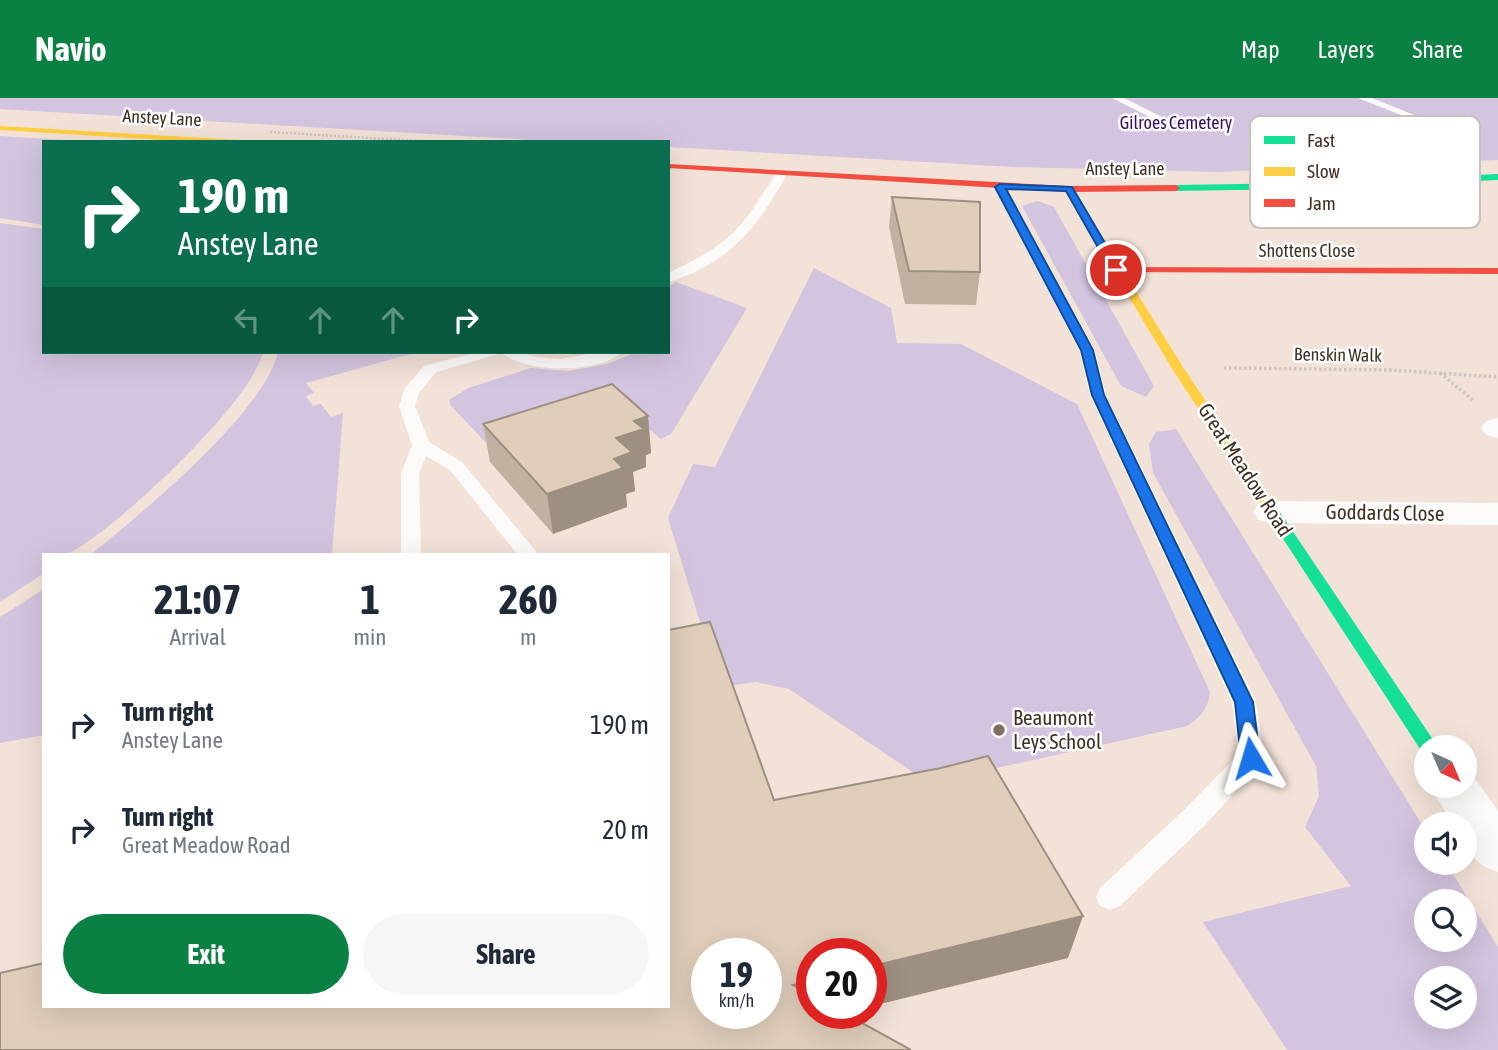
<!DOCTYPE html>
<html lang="en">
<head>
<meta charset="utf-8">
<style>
	body { margin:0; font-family:"Asap Condensed",sans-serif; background:#f6f6f7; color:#1f2937; height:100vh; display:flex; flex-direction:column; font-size:26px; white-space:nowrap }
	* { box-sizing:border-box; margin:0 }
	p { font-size:23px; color:#747a83 }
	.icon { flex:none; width:38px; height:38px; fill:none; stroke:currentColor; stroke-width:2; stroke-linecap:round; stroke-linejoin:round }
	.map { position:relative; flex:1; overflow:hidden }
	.panel { position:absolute; left:42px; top:455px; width:628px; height:455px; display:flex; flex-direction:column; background:#fff; border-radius:0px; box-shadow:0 7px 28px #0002 }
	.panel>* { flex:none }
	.guide { position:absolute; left:42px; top:42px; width:628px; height:214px; border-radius:0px; box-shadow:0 7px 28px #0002; background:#0b6e4f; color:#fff; overflow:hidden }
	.needle { width:46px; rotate:136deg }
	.buttons { position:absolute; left:1414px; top:637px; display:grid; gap:14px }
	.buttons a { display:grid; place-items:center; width:63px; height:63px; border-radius:50%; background:#fff; box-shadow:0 7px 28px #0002; font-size:35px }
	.speed { position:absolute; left:691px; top:840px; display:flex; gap:14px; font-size:35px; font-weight:700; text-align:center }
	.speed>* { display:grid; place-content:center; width:91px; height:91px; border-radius:50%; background:#fff; box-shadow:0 7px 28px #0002; line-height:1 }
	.speed small { font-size:18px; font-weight:400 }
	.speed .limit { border:10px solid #d22; background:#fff; color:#111 }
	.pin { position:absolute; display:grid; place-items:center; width:60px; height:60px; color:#fff; margin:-30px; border:4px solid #fff; border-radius:50%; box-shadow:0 2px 7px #0007 }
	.me { position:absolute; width:77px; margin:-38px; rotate:353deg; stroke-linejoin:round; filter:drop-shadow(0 0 5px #0008) }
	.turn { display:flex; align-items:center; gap:24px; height:147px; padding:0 21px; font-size:32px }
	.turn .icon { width:91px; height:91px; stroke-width:2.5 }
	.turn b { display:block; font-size:49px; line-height:60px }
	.lanes { display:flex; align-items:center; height:66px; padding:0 21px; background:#0003; justify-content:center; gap:35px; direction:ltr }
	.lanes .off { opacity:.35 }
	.eta { display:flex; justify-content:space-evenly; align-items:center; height:119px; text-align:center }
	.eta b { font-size:42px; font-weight:700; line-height:49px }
	.button { display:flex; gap:14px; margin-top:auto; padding:14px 21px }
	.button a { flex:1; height:80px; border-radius:42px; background:#0b8043; color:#fff; font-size:28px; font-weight:700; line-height:80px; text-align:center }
	.button a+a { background:#f6f6f7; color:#1f2937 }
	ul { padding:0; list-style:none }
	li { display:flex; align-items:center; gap:21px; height:105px; padding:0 21px }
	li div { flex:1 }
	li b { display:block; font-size:26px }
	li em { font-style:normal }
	header { display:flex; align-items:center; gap:42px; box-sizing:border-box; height:98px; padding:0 35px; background:#0b8043; color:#fff }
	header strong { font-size:33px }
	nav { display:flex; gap:38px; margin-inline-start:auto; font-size:24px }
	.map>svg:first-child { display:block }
	.green { fill:#d3c4df; fill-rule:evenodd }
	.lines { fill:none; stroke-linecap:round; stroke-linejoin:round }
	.path-far1 { stroke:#cdc6c1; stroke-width:2.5; stroke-dasharray:2 2; stroke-linecap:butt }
	.path { stroke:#cdc6c1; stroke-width:3.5; stroke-dasharray:2.5 2.5; stroke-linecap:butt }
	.lane { fill:#fdfbf9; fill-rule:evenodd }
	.street { fill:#fdfbf9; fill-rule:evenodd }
	.fast { fill:#16e098; fill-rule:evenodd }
	.slow { fill:#ffcf43; fill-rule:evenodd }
	.jam { fill:#f24e42; fill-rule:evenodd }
	.wall { fill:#c1b1a0 }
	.shaded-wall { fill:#9d9082 }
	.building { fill:#e0ceba; stroke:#9d9082; stroke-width:2; fill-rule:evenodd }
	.route { fill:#1a73e8; stroke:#114b97; stroke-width:2 }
	.poi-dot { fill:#806e63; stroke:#fff; stroke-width:2.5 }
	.labels { text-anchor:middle; stroke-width:5; stroke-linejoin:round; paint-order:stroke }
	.far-street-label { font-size:18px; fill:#423024; stroke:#fff }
	.far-park-label { font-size:18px; fill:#360d6b; stroke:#fff }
	.street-label { font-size:21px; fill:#423024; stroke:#fff }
	.poi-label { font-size:21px; fill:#423024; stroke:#fff; text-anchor:start }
	.key { fill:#fff; stroke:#c6c1bd; stroke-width:2 }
	.key-label { font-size:19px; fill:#423024 }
</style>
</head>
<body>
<header>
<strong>Navio</strong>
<nav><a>Map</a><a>Layers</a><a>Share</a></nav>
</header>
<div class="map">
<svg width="1498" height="952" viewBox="0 0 1498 952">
	<rect width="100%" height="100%" fill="#f2e2d8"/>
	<path class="green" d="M0,0H1498V62L1218,74L1012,69L669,49L668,44H567L0,11Z
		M0,38L98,44H44V127L0,120Z
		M1038,103L1054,109L1154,288L1146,299L1121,288L1022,108Z
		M0,125L44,131V254H263C252,304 117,430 70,455C63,459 52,457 44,457V475L0,504Z
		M814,170L891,210L897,245L961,246L1077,306L1210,594C1208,611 1201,619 1187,628L929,685L789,591L756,584L720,589L668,420L693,366L715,369Z
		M676,184L747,210L671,336L661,341L626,312L494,353L451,308L449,302L468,290L531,270L568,273L608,266L636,254H668L669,188Z
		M278,254H418L306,285L314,295L306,298L313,308L321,306L331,319L343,315L332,457H90C140,417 265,314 278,254Z
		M1176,331L1426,733V765H1446L1498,849V952H1287L1203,824L1351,788L1305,729L1319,698L1316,668L1153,375L1149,346L1156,334ZM1426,803H1465V842H1426ZM1465,880V919H1426V880Z
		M44,491V637L0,645V519Z"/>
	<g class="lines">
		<path class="path-far1" d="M270,34L436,44"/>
		<path class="path" d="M1224,270L1391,272L1498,279
			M1440,275L1474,303"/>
		<path class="lane" d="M1112,0H1124L1170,23L1162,25Z
			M1358,0H1372L1429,23L1421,25Z
			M778,72L788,74C760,127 729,166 668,184V175C735,143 740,132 778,72Z
			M996,87L1006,89L1095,252L1106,297L1256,604L1264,660L1260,667L1204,728L1120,808L1110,812L1100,808L1096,799L1100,790L1184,712L1238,657L1232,604L1090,297L1079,252L994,89Z
			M478,254H521L535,259L561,261L600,254H622C600,276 525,275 502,255L436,274L419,295L415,308L429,344L462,364L539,457H518L450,372L426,358L419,376L421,457H401V376L412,347L399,308L405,290L424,268Z"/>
		<path class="street" d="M1498,320V340L1486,337L1481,330L1486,323Z
			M1271,403L1498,405V427L1271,425L1258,422L1253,414L1258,406Z
			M1465,673L1471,675L1498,713V774C1473,766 1465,753 1465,726H1453L1430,688H1465Z"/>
		<path class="fast" d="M1498,76V82L1306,91L1176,93L1172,90L1176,87L1306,85Z
			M1268,403L1273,404L1438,649H1426V655L1422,654L1261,407Z"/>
		<path class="slow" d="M0,28L239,42L243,44H195L0,32Z
			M1065,89L1072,91L1183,269L1275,407L1273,410H1263L1171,269L1064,91Z"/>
		<path class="jam" d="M668,66L1068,88L1176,87L1180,90L1176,93L1068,94L668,70Z
			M1116,169L1498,170V176L1112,174L1111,172Z"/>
	</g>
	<path class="wall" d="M892,99L980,174L976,207L905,206L889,129Z
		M648,318L651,355L646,357V369L633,374L635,393L626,396L627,409L553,436L490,364L483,326Z"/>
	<path class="shaded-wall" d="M648,318L651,355L646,357V369L633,374L635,393L626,396L627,409L553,436L547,396L614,361L616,340L634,323Z
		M1083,818L1068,860L872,908V868Z
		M812,882V915L793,887Z"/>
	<path class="building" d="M892,99L980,104V174L909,173Z
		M612,286L648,318L634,323L644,331L616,340L632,354L614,361L623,370L547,396L483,326Z
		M710,524L774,702L941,670L988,658L1083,818L872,868V856H812V882L793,887L812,897V915H844L911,952H0V875L44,865V908H668V532ZM707,856H766V915H707Z"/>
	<path class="route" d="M1000,86L1072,89L1121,172L1112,174L1066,93L1006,91L1093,252L1104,297L1253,604L1260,660L1258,665L1251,668L1241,660L1235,604L1092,297L1081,252L995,89Z"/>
	<circle class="poi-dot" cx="999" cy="632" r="7"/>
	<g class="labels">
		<g class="far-street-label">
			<text transform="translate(162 20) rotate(3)" y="6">Anstey Lane</text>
			<text x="1125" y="77">Anstey Lane</text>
			<text x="1307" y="159">Shottens Close</text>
			<text transform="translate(1338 257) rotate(1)" y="6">Benskin Walk</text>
		</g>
		<g class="far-park-label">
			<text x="1176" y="31">Gilroes Cemetery</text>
		</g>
		<g class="street-label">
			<text transform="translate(1245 372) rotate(57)" y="7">Great Meadow Road</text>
			<text transform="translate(1385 415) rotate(1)" y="7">Goddards Close</text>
		</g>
		<g class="poi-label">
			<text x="1013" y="627">Beaumont<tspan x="1013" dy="24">Leys School</tspan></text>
		</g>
	</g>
	<rect x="1250" y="18" width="230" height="112" rx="10" class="key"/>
	<rect x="1264" y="38" width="31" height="8" fill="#16e098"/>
	<rect x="1264" y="69" width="31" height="9" fill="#ffcf43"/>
	<rect x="1264" y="101" width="31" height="8" fill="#f24e42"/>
	<g class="key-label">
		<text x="1307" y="49">Fast</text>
		<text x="1307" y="80">Slow</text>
		<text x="1307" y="112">Jam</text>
	</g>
</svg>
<div class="buttons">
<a><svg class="needle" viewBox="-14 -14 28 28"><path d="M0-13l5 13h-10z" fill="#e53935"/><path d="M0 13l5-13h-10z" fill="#747a83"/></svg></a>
<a><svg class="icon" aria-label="sound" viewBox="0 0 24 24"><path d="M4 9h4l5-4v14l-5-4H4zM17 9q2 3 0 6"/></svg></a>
<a><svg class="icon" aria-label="search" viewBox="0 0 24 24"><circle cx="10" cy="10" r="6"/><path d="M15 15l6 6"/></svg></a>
<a><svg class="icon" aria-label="layers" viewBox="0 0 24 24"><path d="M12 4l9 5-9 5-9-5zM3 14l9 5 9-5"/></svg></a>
</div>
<div class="speed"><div>19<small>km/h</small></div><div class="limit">20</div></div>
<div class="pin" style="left:1116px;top:172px;background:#d93025"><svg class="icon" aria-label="arrive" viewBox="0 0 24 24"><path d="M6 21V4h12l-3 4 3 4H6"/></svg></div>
<svg class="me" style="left:1251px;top:660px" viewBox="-20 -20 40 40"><path d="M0-17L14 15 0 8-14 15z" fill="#1a73e8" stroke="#fff" stroke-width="4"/></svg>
<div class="guide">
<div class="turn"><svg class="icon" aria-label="right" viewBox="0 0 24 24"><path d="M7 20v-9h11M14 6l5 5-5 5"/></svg><div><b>190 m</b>Anstey Lane</div></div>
<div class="lanes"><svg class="icon off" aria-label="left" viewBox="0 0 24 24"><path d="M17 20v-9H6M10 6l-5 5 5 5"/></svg><svg class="icon off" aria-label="ahead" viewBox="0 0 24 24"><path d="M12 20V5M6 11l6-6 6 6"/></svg><svg class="icon off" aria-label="ahead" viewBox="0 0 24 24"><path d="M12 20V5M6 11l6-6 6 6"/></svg><svg class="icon" aria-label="right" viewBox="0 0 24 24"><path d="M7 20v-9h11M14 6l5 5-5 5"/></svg></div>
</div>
<section class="panel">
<div class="eta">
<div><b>21:07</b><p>Arrival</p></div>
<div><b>1</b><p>min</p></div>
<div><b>260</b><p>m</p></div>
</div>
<ul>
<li><svg class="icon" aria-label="right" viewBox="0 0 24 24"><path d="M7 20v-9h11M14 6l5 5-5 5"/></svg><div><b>Turn right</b><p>Anstey Lane</p></div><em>190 m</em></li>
<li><svg class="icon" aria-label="right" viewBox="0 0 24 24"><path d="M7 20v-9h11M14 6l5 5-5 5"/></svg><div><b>Turn right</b><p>Great Meadow Road</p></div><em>20 m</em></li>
</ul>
<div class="button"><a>Exit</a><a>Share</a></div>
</section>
</div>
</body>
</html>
